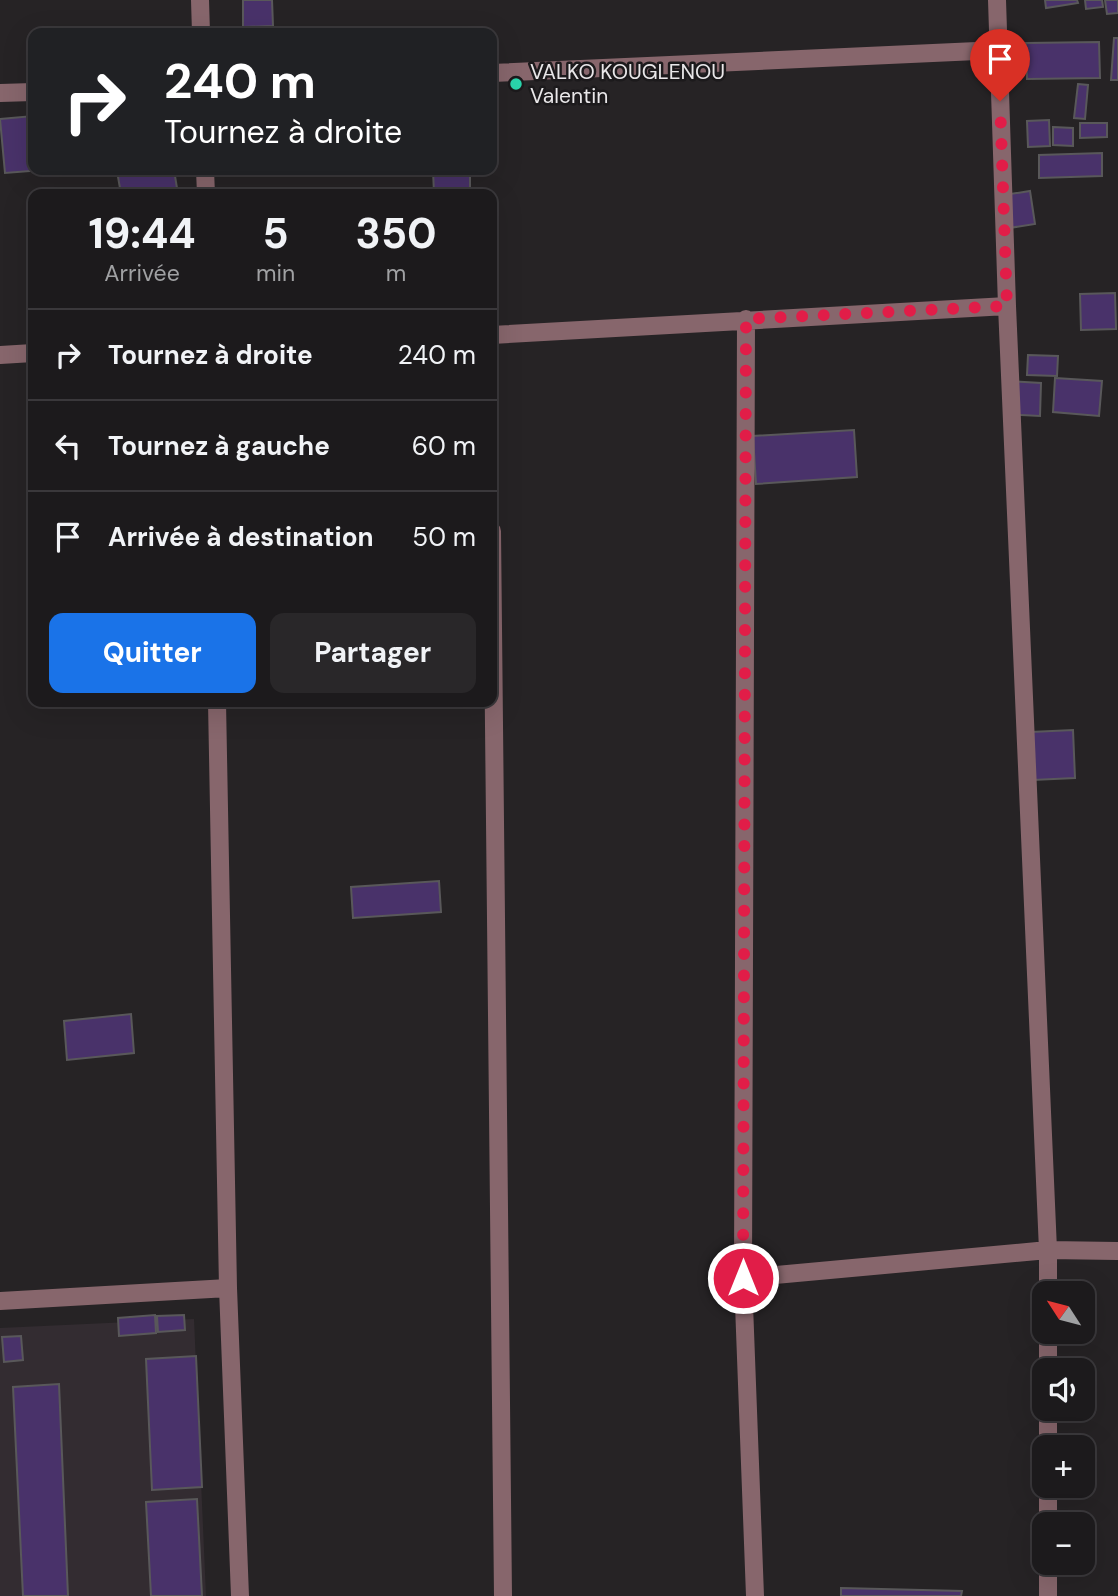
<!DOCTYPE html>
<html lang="fr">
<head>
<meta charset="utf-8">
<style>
	body { margin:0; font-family:"DM Sans",sans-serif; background:#292729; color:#f1f3f6; height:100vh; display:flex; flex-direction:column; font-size:26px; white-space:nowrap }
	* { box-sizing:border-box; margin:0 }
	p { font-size:23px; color:#a0a1a3 }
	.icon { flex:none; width:38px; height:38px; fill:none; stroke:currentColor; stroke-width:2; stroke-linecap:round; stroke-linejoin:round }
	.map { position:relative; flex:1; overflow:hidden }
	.sheet { position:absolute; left:28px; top:189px; width:469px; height:518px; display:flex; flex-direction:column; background:#1c1a1c; border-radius:14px; box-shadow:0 7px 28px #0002,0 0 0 2px #3a383b }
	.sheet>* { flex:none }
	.guide { position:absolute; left:28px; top:28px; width:469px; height:147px; border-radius:14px; box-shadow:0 7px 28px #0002,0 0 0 2px #3a383b; background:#202124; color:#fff; overflow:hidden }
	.needle { width:46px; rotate:306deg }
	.controls { position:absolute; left:1032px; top:1281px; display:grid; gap:14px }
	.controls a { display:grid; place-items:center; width:63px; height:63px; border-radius:14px; background:#1c1a1c; box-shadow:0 7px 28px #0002,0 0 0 2px #3a383b; font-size:35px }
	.pin { position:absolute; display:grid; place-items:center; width:60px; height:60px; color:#fff; margin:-72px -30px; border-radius:50% 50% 50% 0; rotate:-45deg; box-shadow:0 0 7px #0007 }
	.pin .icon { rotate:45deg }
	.me { position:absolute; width:77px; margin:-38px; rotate:0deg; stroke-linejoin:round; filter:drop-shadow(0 0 5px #0008) }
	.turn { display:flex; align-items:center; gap:24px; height:147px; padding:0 21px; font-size:32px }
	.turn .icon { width:91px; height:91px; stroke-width:2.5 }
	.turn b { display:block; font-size:49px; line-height:60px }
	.eta { display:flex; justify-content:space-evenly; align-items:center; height:119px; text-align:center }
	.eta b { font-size:42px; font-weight:700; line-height:49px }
	.action { display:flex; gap:14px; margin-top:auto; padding:14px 21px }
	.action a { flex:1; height:80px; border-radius:14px; background:#1a73e8; color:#fff; font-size:28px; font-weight:700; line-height:80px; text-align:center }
	.action a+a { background:#292729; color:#f1f3f6 }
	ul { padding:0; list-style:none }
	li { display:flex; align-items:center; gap:21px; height:91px; padding:0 21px; border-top:2px solid #3a383b }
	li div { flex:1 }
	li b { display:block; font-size:26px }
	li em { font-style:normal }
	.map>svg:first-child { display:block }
	.built { fill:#332c31 }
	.building { fill:#49326a; stroke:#59585a; stroke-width:2 }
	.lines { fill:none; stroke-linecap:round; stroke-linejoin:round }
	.minor { stroke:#87666c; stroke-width:18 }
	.route { stroke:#e11d48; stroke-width:12; stroke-dasharray:0 21.6 }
	.poi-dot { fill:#2ad5ac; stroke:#1c1a1c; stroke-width:2.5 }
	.labels { text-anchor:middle; stroke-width:5; stroke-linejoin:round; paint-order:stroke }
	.poi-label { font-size:21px; fill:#e9e7e9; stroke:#1c1a1c; text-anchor:start }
</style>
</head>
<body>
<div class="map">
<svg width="1118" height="1596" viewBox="0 0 1118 1596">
	<rect width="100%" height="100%" fill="#262325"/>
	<path class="built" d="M194,1319L206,1596H0V1328Z"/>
	<path class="building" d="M243,0H272L273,26L243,27Z
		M1045,0H1077L1078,3L1046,8Z
		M1085,0H1102L1103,7L1086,9Z
		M1105,0H1118V13L1107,14Z
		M1114,38H1118V80H1111Z
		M1099,42L1100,78L1027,79L1026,43Z
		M1078,84L1088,85L1085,119L1074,118Z
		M33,116V170H43L5,173L0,119Z
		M1049,120L1050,146L1028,147L1027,121Z
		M1080,123H1107V137L1080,138Z
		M1053,127L1073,128V146L1053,145Z
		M1102,153V176L1039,178V155Z
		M124,170H174L178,194H121L117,171Z
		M433,170H470V194H434Z
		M1030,191L1035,224L1009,228L1004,195Z
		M1115,293L1116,329L1081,330L1080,294Z
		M1028,355L1058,356L1057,376L1027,375Z
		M1055,378L1102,381L1099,416L1053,412Z
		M1005,381L1041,383L1040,416L1004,414Z
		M854,430L857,477L756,484L753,436Z
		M1073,730L1075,778L1033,780L1031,732Z
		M439,881L441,912L353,918L351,887Z
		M131,1014L134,1053L67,1060L64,1021Z
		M155,1315L156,1333L119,1336L118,1318Z
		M184,1315L185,1330L158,1332L157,1316Z
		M21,1336L23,1360L4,1362L2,1337Z
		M196,1356L202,1487L152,1490L146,1359Z
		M59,1384L68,1596H23L13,1387Z
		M197,1499L202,1596H151L146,1502Z
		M841,1588L962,1591L961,1596H841Z"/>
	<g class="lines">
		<path class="minor" d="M200,0L201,33
			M997,0L1007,306L1048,1250V1293
			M492,73L999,50
			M0,93L33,92
			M205,170L206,194
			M746,319L743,1278L755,1596
			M492,335L1007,306
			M0,355L33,353
			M492,531L503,1596
			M217,702L228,1288L240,1596
			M743,1278L1048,1250L1118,1251
			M0,1301L228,1288
			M1048,1332V1370
			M1048,1409V1447
			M1048,1486V1524
			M1048,1563V1596"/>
	</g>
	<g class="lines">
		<path class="route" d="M743,1278L746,319L1007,306L1000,101"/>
	</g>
	<circle class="poi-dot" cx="516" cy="84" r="7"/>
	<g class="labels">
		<g class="poi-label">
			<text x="530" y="79">VALKO KOUGLENOU<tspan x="530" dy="24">Valentin</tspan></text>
		</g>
	</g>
</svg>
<div class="controls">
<a><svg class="needle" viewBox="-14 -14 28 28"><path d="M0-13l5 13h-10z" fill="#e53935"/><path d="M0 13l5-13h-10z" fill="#a0a1a3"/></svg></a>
<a><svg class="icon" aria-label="sound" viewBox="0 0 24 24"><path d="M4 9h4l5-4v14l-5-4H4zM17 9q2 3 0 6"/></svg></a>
<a>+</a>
<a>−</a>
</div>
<div class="pin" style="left:1000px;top:101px;background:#d93025"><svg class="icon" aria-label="arrive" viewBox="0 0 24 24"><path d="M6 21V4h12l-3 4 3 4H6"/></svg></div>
<svg class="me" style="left:743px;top:1278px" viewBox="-20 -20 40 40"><circle r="17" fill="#e11d48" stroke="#fff" stroke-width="3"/><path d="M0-11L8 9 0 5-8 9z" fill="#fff"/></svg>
<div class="guide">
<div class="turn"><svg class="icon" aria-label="right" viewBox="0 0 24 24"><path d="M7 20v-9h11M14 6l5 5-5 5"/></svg><div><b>240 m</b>Tournez à droite</div></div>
</div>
<section class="sheet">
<div class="eta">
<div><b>19:44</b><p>Arrivée</p></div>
<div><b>5</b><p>min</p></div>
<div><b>350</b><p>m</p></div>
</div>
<ul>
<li><svg class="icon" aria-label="right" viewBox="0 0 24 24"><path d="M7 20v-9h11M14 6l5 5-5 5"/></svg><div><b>Tournez à droite</b></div><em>240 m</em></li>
<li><svg class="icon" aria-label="left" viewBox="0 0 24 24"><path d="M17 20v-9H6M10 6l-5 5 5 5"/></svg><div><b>Tournez à gauche</b></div><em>60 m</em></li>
<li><svg class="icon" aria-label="arrive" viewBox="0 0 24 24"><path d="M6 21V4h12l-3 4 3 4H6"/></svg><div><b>Arrivée à destination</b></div><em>50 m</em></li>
</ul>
<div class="action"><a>Quitter</a><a>Partager</a></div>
</section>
</div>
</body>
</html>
